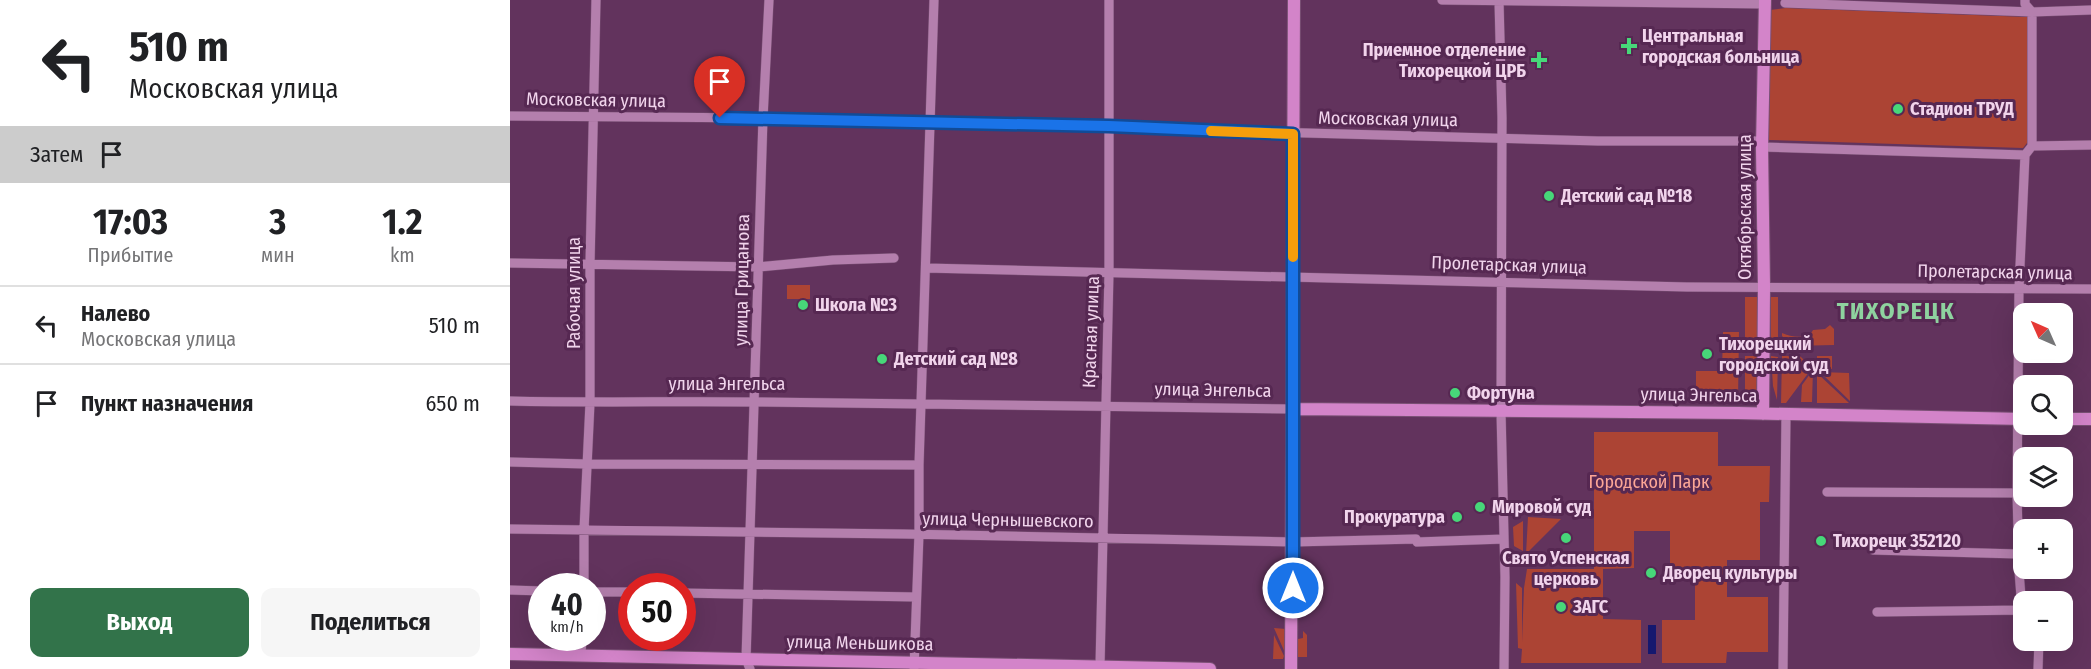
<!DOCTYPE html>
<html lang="ru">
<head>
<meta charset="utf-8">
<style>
	body { margin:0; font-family:"Fira Sans Condensed",sans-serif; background:#f6f6f6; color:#202124; height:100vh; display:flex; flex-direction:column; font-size:22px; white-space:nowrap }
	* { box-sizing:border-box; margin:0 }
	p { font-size:20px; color:#757577 }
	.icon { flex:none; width:33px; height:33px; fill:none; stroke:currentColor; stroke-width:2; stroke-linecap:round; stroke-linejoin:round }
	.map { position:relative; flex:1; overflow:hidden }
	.drawer { display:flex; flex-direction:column; background:#fff; width:510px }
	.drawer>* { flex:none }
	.guide { background:#fff; color:#202124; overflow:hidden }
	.needle { width:39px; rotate:315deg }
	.controls { position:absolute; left:1503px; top:303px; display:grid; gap:12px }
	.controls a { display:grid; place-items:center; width:60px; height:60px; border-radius:12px; background:#fff; box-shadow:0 6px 24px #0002; font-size:30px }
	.speed { position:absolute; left:18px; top:573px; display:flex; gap:12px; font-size:30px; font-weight:700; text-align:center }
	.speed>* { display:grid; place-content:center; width:78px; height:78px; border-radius:50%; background:#fff; box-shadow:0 6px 24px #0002; line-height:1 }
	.speed small { font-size:15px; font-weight:400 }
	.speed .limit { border:9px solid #d22; background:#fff; color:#111 }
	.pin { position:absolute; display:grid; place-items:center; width:51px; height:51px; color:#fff; margin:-62px -26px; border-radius:50% 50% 50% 0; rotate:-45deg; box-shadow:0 0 6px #0007 }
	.pin .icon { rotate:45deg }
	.me { position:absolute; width:66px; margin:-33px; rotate:0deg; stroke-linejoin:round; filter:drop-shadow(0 0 4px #0008) }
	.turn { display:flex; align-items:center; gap:21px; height:126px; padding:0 30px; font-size:27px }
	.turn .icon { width:78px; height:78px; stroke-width:2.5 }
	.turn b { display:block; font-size:42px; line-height:51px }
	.then { display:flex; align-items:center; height:57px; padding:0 30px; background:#0003; gap:12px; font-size:22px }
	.eta { display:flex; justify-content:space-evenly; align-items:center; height:102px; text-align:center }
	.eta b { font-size:36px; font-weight:700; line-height:42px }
	.action { display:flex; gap:12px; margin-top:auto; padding:12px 30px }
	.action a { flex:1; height:69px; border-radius:12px; background:#32734a; color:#fff; font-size:24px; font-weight:700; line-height:69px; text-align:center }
	.action a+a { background:#f6f6f6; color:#202124 }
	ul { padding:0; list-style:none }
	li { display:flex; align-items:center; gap:18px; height:78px; padding:0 30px; border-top:2px solid #e0e0e0 }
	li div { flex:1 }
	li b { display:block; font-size:22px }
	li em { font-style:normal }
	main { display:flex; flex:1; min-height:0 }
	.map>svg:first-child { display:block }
	.green { fill:#ac4434 }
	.water { fill:#15186f }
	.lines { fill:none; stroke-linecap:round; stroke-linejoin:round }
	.minor-casing { stroke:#795074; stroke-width:10 }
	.major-casing { stroke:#795074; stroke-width:14 }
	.minor { stroke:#b47fad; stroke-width:9 }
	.major { stroke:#d384c9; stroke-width:12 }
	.route-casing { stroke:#114b97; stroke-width:15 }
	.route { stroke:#1a73e8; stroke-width:10 }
	.slow { stroke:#f59e0b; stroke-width:10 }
	.poi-dot { fill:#47d779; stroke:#562852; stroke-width:2 }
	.labels { text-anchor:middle; stroke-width:6; stroke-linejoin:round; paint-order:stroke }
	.poi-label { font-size:18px; font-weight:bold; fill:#f1d4ec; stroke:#562852; text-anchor:start }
	.street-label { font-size:18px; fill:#f1d4ec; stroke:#562852 }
	.park-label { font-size:18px; fill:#fca696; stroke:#562852 }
	.district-label { font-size:24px; font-weight:bold; letter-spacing:1.5px; fill:#8ed29f; stroke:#562852 }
</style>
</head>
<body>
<main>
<section class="drawer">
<div class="guide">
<div class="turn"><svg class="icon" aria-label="left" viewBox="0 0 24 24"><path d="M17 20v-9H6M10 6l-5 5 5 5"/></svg><div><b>510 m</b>Московская улица</div></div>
<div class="then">Затем<svg class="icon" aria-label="arrive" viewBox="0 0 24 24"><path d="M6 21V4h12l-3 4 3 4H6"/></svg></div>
</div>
<div class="eta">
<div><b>17:03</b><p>Прибытие</p></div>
<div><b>3</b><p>мин</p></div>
<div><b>1.2</b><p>km</p></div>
</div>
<ul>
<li><svg class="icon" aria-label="left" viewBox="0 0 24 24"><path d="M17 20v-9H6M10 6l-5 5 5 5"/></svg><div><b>Налево</b><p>Московская улица</p></div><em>510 m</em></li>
<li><svg class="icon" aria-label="arrive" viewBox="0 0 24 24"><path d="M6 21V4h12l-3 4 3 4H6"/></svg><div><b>Пункт назначения</b></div><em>650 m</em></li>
</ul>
<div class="action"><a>Выход</a><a>Поделиться</a></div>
</section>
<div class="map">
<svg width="1581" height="669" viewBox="0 0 1581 669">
	<rect width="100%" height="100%" fill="#62335d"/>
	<path class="green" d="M1276,8L1517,17V143L1513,148L1259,140L1260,10Z
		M277,285H300V299H277Z
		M1235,297H1248V345H1235Z
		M1261,297H1268V345H1261Z
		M1320,325L1324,329V345L1282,346L1272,336V333C1280,337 1292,338 1300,335L1303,330L1315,329Z
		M1213,332H1229L1228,401L1186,400V371H1212Z
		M1235,356H1248L1247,397L1242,401L1235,402Z
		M1261,356L1268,357L1267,400L1263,386Z
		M1272,356H1290L1302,368L1276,403H1271Z
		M1307,356H1322V369H1307Z
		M1303,370L1302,402H1291L1292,385Z
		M1310,372L1339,373L1340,401Z
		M1307,373L1339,403H1307Z
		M1084,432H1208V466H1260L1259,502H1250V560H1217V597H1258V652H1217L1216,663H1152V620H1185V570L1160,569V531H1124V568L1093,569V619L1131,620V663H1011L1012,649L1008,648L1006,583L1012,588V642L1014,588L1017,569H1084Z
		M1018,517L1051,519L1016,554Z
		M1013,521V551L1004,546L1003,527Z
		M764,628L776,629V655Z
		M793,631L797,635V657H788V639L793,638Z
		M764,635L774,656L773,659H763Z"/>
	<path class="water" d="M1138,625H1146V654H1138Z"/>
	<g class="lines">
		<g class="minor-casing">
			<path id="minor" d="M932,0L1256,4
				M989,1L992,118L991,412L995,577L994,669
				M1275,3L1522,12L1581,10
				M0,116L253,118L1088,141H1252
				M1522,146L1581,145
				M1252,147L1515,155
				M0,263L248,267L323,260L384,258
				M416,268L1177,287L1581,289
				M0,401C83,403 166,401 249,402C427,403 605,407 783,409
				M0,462L76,464L409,465
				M1317,492L1507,493
				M0,529L393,534L783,542L906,539L907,542L994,539
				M1363,550L1508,554
				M74,586V530L80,403V264L86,0
				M0,590L32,591
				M82,592H122
				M172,593L406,597
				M1514,611L1512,610L1509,571L1507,493L1509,288L1515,155L1522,146V12L1515,4V0
				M1367,612L1512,610
				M71,655L72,638
				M590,666L599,273V0
				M240,669L236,659L253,118L259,0
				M404,669L409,534V465L424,0
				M1273,669L1276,415
				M1528,669L1529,640"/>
		</g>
		<g class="major-casing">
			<path id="major" d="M783,409L1228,413L1514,419
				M1253,414L1254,286L1252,147L1255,0
				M1552,419H1581
				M0,654L700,669
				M781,669L784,0"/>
		</g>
		<use href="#minor" class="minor"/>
		<use href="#major" class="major"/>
	</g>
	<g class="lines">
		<g class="route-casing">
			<path id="route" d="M210,118L599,126L783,134V588"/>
		</g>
		<use href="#route" class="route"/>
		<path class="slow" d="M701,131L783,134V257"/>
	</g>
	<g class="poi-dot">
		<path d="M1116 37h6v6h6v6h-6v6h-6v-6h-6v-6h6z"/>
		<path d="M1026 51h6v6h6v6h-6v6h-6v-6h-6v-6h6z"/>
		<circle cx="1388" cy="109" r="6"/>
		<circle cx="1039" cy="196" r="6"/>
		<circle cx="293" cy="305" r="6"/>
		<circle cx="1197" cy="354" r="6"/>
		<circle cx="372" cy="359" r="6"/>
		<circle cx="945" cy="393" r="6"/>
		<circle cx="970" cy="507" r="6"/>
		<circle cx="947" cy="517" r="6"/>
		<circle cx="1056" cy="538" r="6"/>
		<circle cx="1311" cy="541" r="6"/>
		<circle cx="1141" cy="573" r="6"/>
		<circle cx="1051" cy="607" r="6"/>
	</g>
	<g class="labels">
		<g class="poi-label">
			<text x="1132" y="42">Центральная<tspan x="1132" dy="21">городская больница</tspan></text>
			<text x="1016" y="56" text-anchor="end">Приемное отделение<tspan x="1016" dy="21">Тихорецкой ЦРБ</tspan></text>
			<text x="1400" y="115">Стадион ТРУД</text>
			<text x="1051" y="202">Детский сад №18</text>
			<text x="305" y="311">Школа №3</text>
			<text x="1209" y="350">Тихорецкий<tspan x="1209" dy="21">городской суд</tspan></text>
			<text x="384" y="365">Детский сад №8</text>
			<text x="957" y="399">Фортуна</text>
			<text x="982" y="513">Мировой суд</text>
			<text x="935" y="523" text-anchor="end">Прокуратура</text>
			<text x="1323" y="547">Тихорецк 352120</text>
			<text x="1056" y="564" text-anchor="middle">Свято Успенская<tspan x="1056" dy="21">церковь</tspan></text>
			<text x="1153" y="579">Дворец культуры</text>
			<text x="1063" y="613">ЗАГС</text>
		</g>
		<g class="street-label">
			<text transform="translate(86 100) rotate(1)" y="6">Московская улица</text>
			<text transform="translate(878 119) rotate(1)" y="6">Московская улица</text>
			<text transform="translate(1235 207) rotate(-90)" y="6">Октябрьская улица</text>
			<text transform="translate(999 265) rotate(2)" y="6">Пролетарская улица</text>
			<text transform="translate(1485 272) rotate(1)" y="6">Пролетарская улица</text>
			<text transform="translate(232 280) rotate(-89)" y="6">улица Грицанова</text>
			<text transform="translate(64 293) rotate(-90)" y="6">Рабочая улица</text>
			<text transform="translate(581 332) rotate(-88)" y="6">Красная улица</text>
			<text x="217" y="390">улица Энгельса</text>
			<text transform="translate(703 390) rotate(1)" y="6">улица Энгельса</text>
			<text transform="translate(1189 395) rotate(1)" y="6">улица Энгельса</text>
			<text transform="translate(498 520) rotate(1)" y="6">улица Чернышевского</text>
			<text transform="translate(350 643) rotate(1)" y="6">улица Меньшикова</text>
		</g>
		<g class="park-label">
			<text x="1139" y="488">Городской Парк</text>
		</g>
		<g class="district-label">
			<text x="1386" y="319">ТИХОРЕЦК</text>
		</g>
	</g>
</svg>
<div class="controls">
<a><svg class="needle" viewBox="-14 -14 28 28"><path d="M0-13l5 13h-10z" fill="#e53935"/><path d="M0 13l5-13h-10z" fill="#757577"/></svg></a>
<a><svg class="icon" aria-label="search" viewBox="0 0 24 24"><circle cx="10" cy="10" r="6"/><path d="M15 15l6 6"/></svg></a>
<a><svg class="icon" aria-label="layers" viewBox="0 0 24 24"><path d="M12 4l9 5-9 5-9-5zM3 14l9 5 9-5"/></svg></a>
<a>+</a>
<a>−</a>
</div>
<div class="speed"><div>40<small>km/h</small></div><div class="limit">50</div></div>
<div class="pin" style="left:210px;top:118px;background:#d93025"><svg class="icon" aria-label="arrive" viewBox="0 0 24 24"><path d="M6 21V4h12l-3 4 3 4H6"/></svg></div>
<svg class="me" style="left:783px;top:588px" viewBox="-20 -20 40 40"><circle r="17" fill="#1a73e8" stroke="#fff" stroke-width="3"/><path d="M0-11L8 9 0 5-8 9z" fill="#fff"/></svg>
</div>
</main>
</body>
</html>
